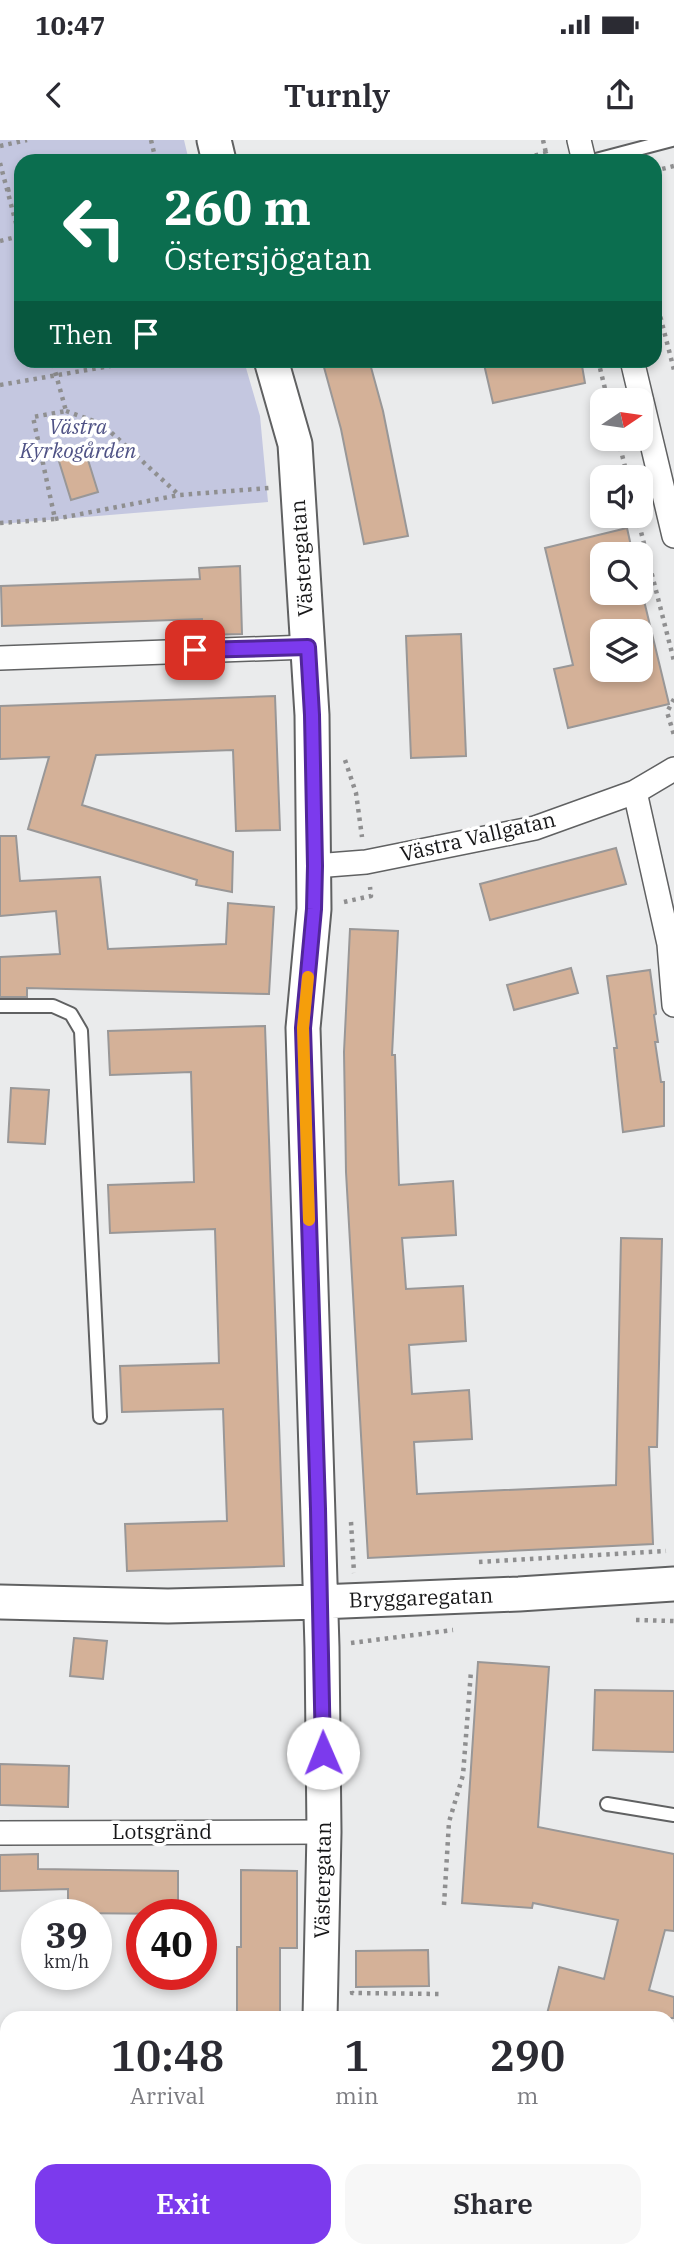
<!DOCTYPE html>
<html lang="en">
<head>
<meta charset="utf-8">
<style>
	body { margin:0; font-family:"IBM Plex Serif",serif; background:#f7f7f7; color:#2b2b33; height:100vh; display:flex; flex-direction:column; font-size:26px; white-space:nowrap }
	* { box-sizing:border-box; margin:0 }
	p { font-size:23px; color:#7c7c81 }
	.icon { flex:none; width:38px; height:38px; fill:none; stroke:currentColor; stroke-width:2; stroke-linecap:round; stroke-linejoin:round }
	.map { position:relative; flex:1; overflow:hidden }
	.side { position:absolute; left:0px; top:1871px; width:676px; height:247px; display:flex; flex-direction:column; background:#fff; border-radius:21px 21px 0 0; box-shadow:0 4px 10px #0003 }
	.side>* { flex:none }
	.guide { position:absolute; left:14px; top:14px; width:648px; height:214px; border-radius:21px; box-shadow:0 4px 10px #0003; background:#0b6e4f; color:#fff; overflow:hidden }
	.needle { width:46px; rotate:77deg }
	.fabs { position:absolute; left:590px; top:248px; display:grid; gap:14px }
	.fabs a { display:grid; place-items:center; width:63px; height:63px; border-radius:14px; background:#fff; box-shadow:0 4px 10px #0003; font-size:35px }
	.speed { position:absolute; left:21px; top:1759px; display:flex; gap:14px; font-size:35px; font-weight:700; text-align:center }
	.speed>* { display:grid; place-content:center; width:91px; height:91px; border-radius:50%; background:#fff; box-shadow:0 4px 10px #0003; line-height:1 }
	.speed small { font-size:18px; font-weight:400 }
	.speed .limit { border:10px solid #d22; background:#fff; color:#111 }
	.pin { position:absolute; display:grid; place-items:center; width:60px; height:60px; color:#fff; margin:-30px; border-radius:14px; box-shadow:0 4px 10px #0006 }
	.me { position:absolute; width:77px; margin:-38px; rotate:359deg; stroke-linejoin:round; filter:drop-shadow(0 0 5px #0008) }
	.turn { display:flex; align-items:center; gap:24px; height:147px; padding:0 35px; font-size:32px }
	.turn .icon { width:91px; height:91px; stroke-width:2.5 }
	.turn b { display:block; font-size:49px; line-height:60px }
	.then { display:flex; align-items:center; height:66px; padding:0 35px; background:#0003; gap:14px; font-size:26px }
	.eta { display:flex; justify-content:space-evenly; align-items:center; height:119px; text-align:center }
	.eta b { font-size:42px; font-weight:600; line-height:49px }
	.cta { display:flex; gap:14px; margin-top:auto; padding:14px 35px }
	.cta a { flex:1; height:80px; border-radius:21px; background:#7c3aed; color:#fff; font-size:28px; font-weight:600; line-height:80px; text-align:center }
	.cta a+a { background:#f7f7f7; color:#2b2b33 }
	.status { display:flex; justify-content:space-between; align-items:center; height:49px; padding:0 35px; background:#fff; direction:ltr }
	.status svg { height:19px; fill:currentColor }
	header { display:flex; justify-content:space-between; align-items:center; height:91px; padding:0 35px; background:#fff; font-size:32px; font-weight:600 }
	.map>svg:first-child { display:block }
	.commercial { fill:#f5dad8 }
	.green { fill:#c4c7e0 }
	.building { fill:#d4b198; stroke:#999797; stroke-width:2; fill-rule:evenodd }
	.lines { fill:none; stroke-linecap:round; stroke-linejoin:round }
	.lane-casing { stroke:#606162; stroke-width:16 }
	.street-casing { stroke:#606162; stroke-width:26 }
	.secondary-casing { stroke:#606162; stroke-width:37 }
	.path { stroke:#8f8f90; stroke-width:4.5; stroke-dasharray:3.5 5; stroke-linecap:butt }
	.lane { stroke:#fff; stroke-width:12 }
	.street { stroke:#fff; stroke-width:23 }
	.secondary { stroke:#fff; stroke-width:33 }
	.route-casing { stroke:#51269a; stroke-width:18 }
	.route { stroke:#7c3aed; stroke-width:12 }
	.slow { stroke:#f59e0b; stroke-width:12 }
	.labels { text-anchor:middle; stroke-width:7; stroke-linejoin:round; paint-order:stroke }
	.park-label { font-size:21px; font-style:italic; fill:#4f5285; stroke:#fff }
	.street-label { font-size:21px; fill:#171718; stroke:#fff }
</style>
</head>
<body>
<div class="status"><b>10:47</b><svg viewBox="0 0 49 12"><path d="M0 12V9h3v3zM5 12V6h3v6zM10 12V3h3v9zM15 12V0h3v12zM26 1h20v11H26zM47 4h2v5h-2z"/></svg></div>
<header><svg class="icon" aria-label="back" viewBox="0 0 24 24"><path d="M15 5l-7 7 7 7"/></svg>Turnly<svg class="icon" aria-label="share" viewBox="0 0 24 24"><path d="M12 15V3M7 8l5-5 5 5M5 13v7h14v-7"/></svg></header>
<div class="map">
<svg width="674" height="2117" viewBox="0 0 674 2117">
	<rect width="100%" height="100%" fill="#eaebec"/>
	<path class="commercial" d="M225,2111H518V2117H225Z"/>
	<path class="green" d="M0,0H184L189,21H21V220L244,221L260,276L268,362L0,384Z"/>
	<path class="building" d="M322,220H369L383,271L408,396L364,404L341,289Z
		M483,220H581L585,243L493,263Z
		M84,307L98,352L71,360L57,315Z
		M627,388L633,415H602V453H640V444L669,564L568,588L554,529L573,525L545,408ZM602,492H640V530H602Z
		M240,426L242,494L203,495L202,479L2,486L1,446L200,439L199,428Z
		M461,494L466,616L411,618L406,496Z
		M275,556L280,690L236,691L233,610L96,615L82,665L233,712L232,752L196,745L197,740L28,689L49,617L0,619V566Z
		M0,696H16L20,741L100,737L108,809L226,804L228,763L274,767L269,854L27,848V857H0V817L60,814L56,771L0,776Z
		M616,708L626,744L490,780L480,744Z
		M350,789L398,791L392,915H395L399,1045L453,1041L456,1095L402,1098L406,1149L463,1146L466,1201L409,1205L412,1254L469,1250L472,1299L414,1302L417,1354L616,1345L621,1098L662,1099L657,1307H649L653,1404L368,1418L346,1032L344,912Z
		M571,828L578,853L514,870L507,845Z
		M650,830L656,874L654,875L658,902H655L661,942H664V986L623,992L614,908H617L607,836Z
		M265,886L284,1426L127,1431L125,1384L227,1381L223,1269L122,1272L120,1226L219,1223L215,1089L110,1093L108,1045L194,1042L191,932L110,935L108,891Z
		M11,948L49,950L45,1004L8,1002Z
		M74,1498L107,1501L103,1539L70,1536Z
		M478,1522L549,1527L538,1687L674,1714V1791L665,1790L649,1850L674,1857V1878H546L559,1827L604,1839L618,1780L533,1763L532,1768L462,1763Z
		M595,1550L674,1551V1612L593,1610Z
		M0,1624L69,1626L68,1667L0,1665Z
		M38,1714V1729L178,1731V1774L68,1773V1749L0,1751V1715Z
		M241,1730L297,1731V1808H280V1878H237V1807H241Z
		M428,1810L429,1846L356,1847V1811Z"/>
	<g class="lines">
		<g class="lane-casing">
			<path id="lane" d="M592,21L672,0
				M0,866H53L71,874L81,891L100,1277
				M607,1664L674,1675"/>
		</g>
		<g class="street-casing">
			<path id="street" d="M579,0L584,21
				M632,220L674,396
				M0,518L308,507
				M635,652L669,804L674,865
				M315,726L366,722L535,688L635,652L674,629
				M0,1693L324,1692
				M668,1970L674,1972
				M595,2110L620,2117
				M382,2117L394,2110"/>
		</g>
		<g class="secondary-casing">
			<path id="secondary" d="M214,0L219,21
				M271,220L295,304L312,575L314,769L303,888L322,1507L324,1692L320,1878
				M0,1462L168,1466L319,1462L519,1454L674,1444
				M356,2110L359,2117"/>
		</g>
		<path class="path" d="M151,0L156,21
			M543,0L546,13
			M0,6L27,0
			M510,21L546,13L548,21
			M0,23L21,102
			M654,31L674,26
			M7,50L21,47
			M0,101L20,96
			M654,152L674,230
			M598,220L608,261
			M0,245L145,220
			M66,271L102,284L179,355
			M618,299L628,338
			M637,376L674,521
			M55,379L179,355L269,348
			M0,383L55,379L33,277L66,271L52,220
			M674,559L667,572L674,595
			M345,620L356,653L362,697
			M344,762L371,756L370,747
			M351,1382L354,1433
			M479,1422L666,1411
			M636,1480L674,1481
			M351,1503L453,1490
			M444,1765L449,1682L463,1635L471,1531
			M352,1851V1853L441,1854
			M104,2117V2110"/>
		<use href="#lane" class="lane"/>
		<use href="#street" class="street"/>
		<use href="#secondary" class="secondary"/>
	</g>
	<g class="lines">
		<g class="route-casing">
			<path id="route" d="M195,510L308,507L312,575L315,726L314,769L303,888L318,1369L323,1613"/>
		</g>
		<use href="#route" class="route"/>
		<path class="slow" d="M308,837L303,888L309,1080"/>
	</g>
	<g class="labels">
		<g class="park-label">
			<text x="78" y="294">Västra<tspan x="78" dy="24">Kyrkogården</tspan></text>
		</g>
		<g class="street-label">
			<text transform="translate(302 418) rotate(-94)" y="7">Västergatan</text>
			<text transform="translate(478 697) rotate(-13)" y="7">Västra Vallgatan</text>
			<text transform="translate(421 1458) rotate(-2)" y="7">Bryggaregatan</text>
			<text x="162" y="1699">Lotsgränd</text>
			<text transform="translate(323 1740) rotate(-89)" y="7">Västergatan</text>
		</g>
	</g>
</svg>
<div class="fabs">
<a><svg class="needle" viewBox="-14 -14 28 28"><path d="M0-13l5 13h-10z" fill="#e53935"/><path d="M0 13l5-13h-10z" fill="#7c7c81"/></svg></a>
<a><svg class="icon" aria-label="sound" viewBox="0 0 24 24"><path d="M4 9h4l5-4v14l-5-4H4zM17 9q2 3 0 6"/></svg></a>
<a><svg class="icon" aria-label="search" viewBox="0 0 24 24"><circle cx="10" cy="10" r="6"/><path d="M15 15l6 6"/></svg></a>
<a><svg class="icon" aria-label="layers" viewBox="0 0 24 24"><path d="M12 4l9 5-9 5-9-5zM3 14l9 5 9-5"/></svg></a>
</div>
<div class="speed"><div>39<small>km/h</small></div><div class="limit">40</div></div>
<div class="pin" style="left:195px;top:510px;background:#d93025"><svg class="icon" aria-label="arrive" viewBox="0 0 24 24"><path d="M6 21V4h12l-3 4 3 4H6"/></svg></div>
<svg class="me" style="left:323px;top:1613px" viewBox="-20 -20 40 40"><circle r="19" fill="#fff"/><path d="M0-13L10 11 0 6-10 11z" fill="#7c3aed"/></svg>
<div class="guide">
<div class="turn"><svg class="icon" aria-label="left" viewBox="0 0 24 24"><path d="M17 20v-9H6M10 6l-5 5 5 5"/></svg><div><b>260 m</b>Östersjögatan</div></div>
<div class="then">Then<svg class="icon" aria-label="arrive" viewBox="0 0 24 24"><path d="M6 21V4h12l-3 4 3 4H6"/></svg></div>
</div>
<section class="side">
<div class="eta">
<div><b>10:48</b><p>Arrival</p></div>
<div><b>1</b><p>min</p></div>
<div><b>290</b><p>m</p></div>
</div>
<div class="cta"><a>Exit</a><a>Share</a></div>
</section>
</div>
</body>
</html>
